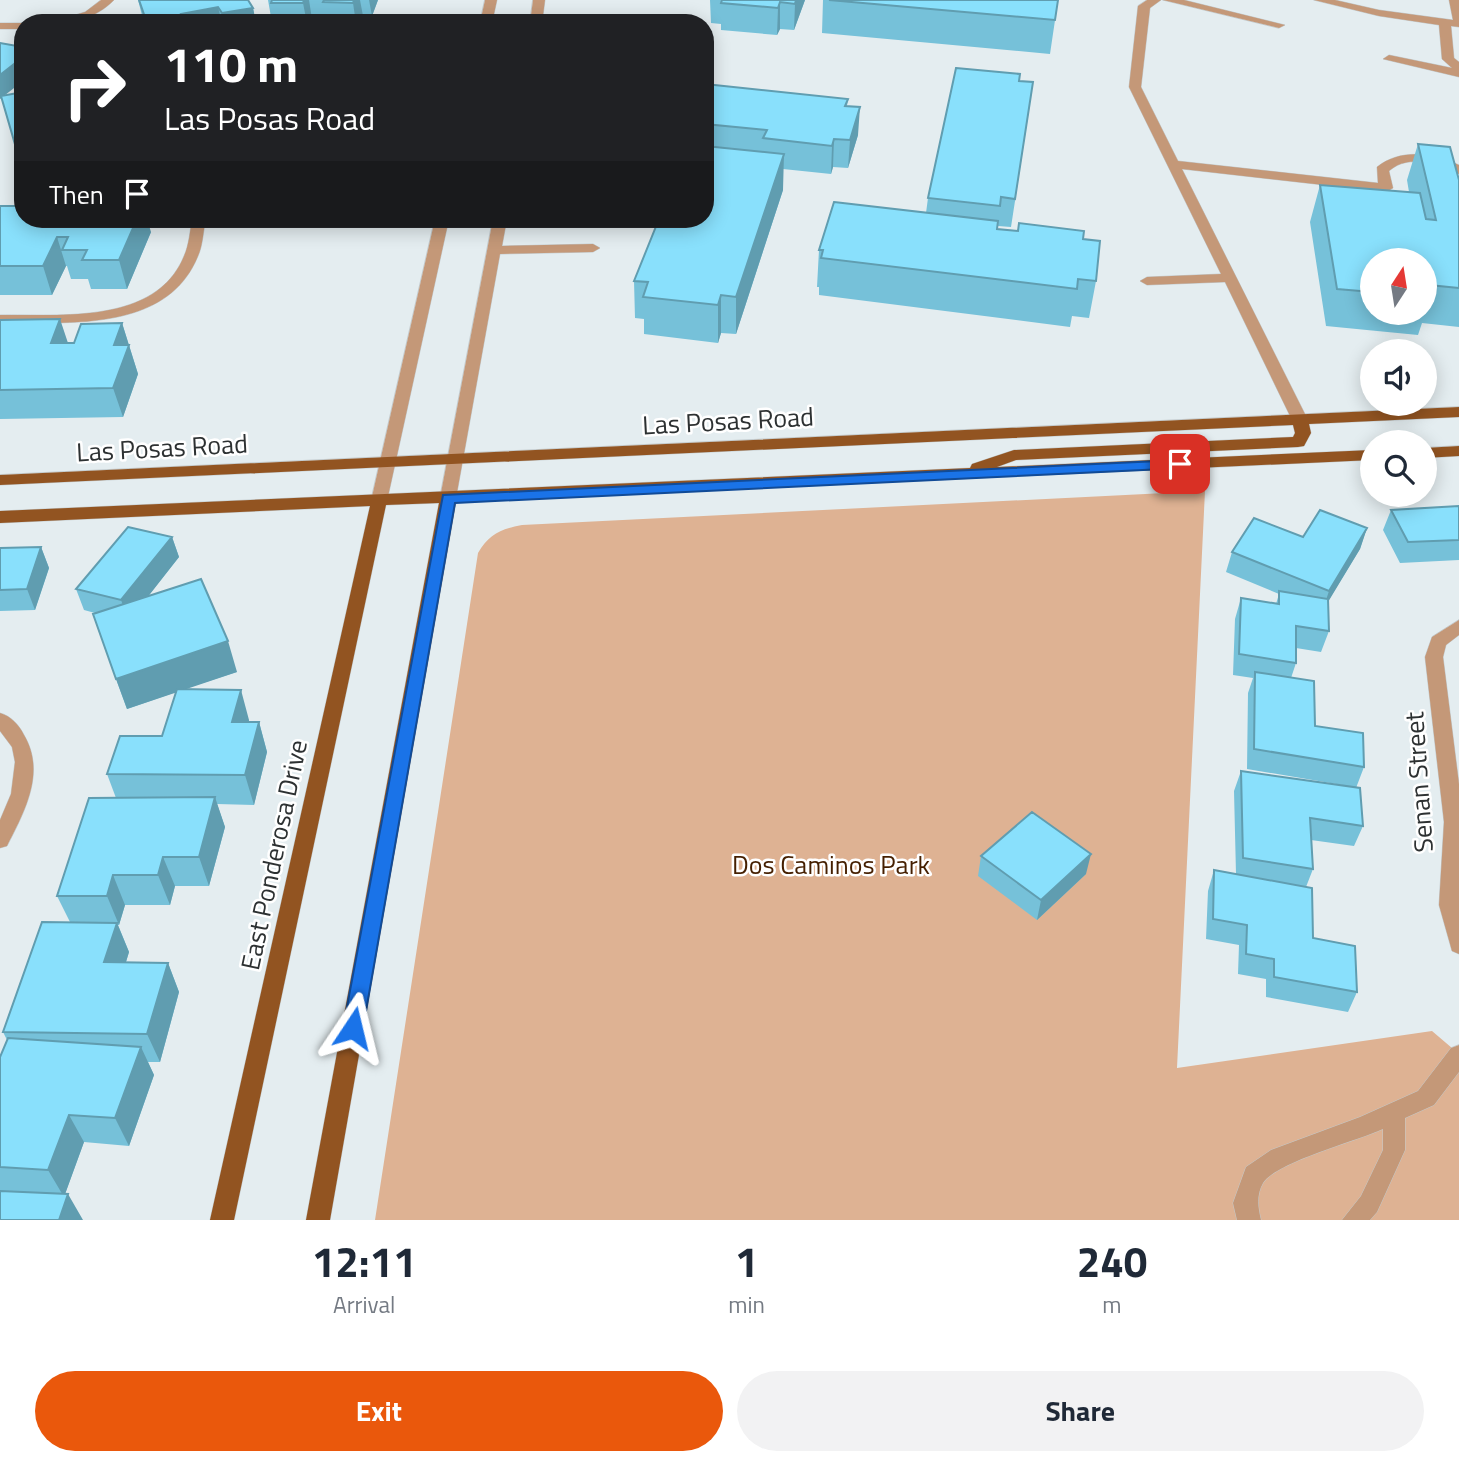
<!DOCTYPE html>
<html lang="en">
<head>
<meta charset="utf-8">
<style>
	body { margin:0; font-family:"Titillium Web",sans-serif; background:#f2f2f3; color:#1f2937; height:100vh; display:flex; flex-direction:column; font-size:26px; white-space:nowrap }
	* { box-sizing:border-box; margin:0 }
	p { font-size:23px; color:#747a83 }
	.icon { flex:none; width:38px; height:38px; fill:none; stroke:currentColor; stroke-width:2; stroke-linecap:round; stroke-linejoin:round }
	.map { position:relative; height:1220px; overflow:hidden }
	.panel { display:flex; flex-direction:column; background:#fff; flex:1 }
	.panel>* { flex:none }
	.banner { position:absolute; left:14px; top:14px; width:700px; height:214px; border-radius:28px; box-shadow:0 4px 18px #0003; background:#202124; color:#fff; overflow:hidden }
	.needle { width:46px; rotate:12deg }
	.fabs { position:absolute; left:1360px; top:248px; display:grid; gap:14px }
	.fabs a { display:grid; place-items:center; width:77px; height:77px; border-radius:50%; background:#fff; box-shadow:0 4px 18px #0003; font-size:35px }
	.pin { position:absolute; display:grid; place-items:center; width:60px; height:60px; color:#fff; margin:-30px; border-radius:14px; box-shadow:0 4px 10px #0006 }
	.me { position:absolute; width:77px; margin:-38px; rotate:10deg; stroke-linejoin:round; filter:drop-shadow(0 0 5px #0008) }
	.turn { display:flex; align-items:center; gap:24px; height:147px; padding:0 35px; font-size:32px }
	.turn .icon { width:91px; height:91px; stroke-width:2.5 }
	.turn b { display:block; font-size:49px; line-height:60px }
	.then { display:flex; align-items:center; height:66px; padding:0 35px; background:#0003; gap:14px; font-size:26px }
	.eta { display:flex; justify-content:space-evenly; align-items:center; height:119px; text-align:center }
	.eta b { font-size:42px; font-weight:700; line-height:49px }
	.button { display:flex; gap:14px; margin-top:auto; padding:14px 35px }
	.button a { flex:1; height:80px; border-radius:42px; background:#ea580c; color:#fff; font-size:28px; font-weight:700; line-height:80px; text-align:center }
	.button a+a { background:#f2f2f3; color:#1f2937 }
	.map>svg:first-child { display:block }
	.green { fill:#deb293 }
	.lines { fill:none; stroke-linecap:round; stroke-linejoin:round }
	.minor-casing { stroke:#c3cbce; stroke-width:1 }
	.major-casing { stroke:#c3cbce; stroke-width:1 }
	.minor { fill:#c49878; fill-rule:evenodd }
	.major { fill:#925421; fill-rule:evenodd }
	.wall { fill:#76c1d9; fill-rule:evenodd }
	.shaded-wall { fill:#609db0 }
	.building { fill:#89e0fc; stroke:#609db0; stroke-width:2 }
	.route { fill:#1a73e8; stroke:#114b97; stroke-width:2 }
	.labels { text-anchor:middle; stroke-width:5; stroke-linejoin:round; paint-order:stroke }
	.street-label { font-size:26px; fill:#2d3132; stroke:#fff }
	.park-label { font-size:26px; fill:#451f00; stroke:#fff }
</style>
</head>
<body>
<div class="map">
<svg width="1459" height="1220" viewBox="0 0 1459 1220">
	<rect width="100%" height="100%" fill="#e4edf0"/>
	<path class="green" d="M1205,491L1177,1068L1432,1031L1459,1054V1220H375L478,553C489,534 501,529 522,525Z"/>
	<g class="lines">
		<g class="minor-casing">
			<path id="minor" d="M101,0H114C95,19 74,23 48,23L85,12Z
				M485,0H497L492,23H480Z
				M533,0H545L542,23H530Z
				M1147,0H1161L1150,8L1141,87L1178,161L1378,183L1377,167C1401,148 1433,153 1459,165V174C1436,167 1411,152 1389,171L1393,188L1386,192L1182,169L1308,420L1306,423H1294L1292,420L1225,282L1147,285L1140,281L1147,277L1221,274L1129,87L1138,6Z
				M1163,0H1184L1285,25L1279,28Z
				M1314,0H1335L1379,10L1453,20L1449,0H1459V27L1451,26L1454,58L1459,62V77L1383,59L1389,55L1452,68L1442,59L1439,25L1379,16Z
				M0,23H24L23,29H0Z
				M192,219H206C203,231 203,245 198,256C167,333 67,322 0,323V315C60,314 156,325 184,256C189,245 190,231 192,219Z
				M435,219H449L387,501L379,506L371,501Z
				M493,219H507L502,246L593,244L600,248L593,252L500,254L456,498L448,503L440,498Z
				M1459,620V635L1446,645L1443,657L1459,784V954L1452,951L1439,905L1444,822L1425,657L1432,637Z
				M0,713C11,716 19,725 24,735C46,772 25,811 7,846L0,848V820L11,794L15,762L12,747L0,731Z
				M1459,1045V1072L1434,1105L1405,1118V1150L1377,1212L1370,1220H1342L1361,1196L1383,1150V1129C1357,1141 1276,1162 1263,1183C1256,1195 1258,1208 1261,1220H1237L1233,1203L1246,1167L1271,1150L1360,1117L1418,1091L1451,1048Z"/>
		</g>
		<g class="major-casing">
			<path id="major" d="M1459,407V417L1309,424L1311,433L1304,446L1298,447L1016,460L997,467L1372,450V460L456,502L330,1220H306L439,503L386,505L234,1220H210L370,506L0,523V511L970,468L972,464L1014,450L1293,437L1295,433L1293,425L0,485V475Z
				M1459,446V456L1424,458V448Z"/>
		</g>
		<use href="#minor" class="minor"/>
		<use href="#major" class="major"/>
	</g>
	<path class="wall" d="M138,0H248L253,8L256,23H144Z
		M268,0H378L372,16H363L360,23H326L325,19H312L311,23H275L274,17H271Z
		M710,0H805L794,30L780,29L777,35L721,30V24L711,23Z
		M823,0H1058L1050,54L822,33Z
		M1019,81L1033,82L1029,110L1011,227L998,226L997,229L1083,239L1096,281L1089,318L1072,316L1070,327L819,295V287H817L819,250L926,213L928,198Z
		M705,84L848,99L847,106L858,135L848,168L833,167L831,174L783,169V190L736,334L721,333L718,343L644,334V319L635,318L634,281L705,219Z
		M1418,144L1459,180V327L1422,323L1418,335L1326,326L1310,222L1320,185L1409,192L1407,180ZM1372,261H1424V313H1372Z
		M0,206L151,232L127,289H91L88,279H71L67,266H66L52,295H0Z
		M0,320L68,343H74L122,323L138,374L123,417L0,419Z
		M1459,506V560L1400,563L1383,530L1391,510Z
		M1367,528L1360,549L1328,601L1329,631L1321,652L1296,648V663L1291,678L1315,726L1364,767L1356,788L1363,826L1354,846L1311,840L1313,869L1306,887L1313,938L1357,992L1348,1012L1266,997V979L1238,974L1239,945L1206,939L1208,891L1214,870L1236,874L1234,791L1241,771L1348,786L1247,769L1248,693L1253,678L1233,675L1235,619L1241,598L1276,604L1279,594L1226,572L1232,552L1303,537Z
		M172,537L179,557L148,596L237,672L184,689L249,720V722H259L267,752L254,805L217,804L225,827L209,886H175L170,905H125L119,925H118L129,952L126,962L168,963L179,992L160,1062H148L154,1075L129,1146L84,1142L65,1194L0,1220V1057L7,1040L3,1032L70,922L57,896L116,798L107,774L162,736L176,692L127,709L116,679L95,613L84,610L76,589Z
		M41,547L49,568L35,610L0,611V548Z
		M981,856L1086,874L1037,920L978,876Z"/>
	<path class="shaded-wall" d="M304,0H309L312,19L311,23H307L303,3Z
		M354,0H360L363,16L360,23H356L353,3Z
		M369,0H378L372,16Z
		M796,0H805L794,30L795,4Z
		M780,2V29L777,35L778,8Z
		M218,7L222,23H178L181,14Z
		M253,8L256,23H224L222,13Z
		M23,57V81L0,99V75Z
		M860,107L858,135L848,168L850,140Z
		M834,139L833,167L831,174L832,146Z
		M784,154L783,190L736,334V297Z
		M137,219H147L151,232L127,289L119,260Z
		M57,237L66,266L52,295L43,266Z
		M721,295V333L718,343V305Z
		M60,319L70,349L51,343Z
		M122,323L138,374L123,417L113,388L114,345Z
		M1367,528L1360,549L1322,612L1329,591Z
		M172,537L179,557L129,621L121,600Z
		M41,547L49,568L35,610L27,589Z
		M228,641L237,672L127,709L116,679Z
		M241,690L249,720L241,752L232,722Z
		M259,722L267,752L254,805L245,775Z
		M215,797L225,827L209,886L199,857Z
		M1091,854L1086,874L1037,920L1041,900Z
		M163,857L175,886L170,905L158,875Z
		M113,875L125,905L119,925L107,896Z
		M117,923L129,952L117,991L104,962Z
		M168,963L179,992L160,1062L147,1034Z
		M141,1047L154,1075L129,1146L115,1118Z
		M69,1115L84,1142L64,1197L48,1170Z
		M68,1194L83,1220H59Z"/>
	<path class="building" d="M139,0H248L253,8L222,13L218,7L181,14L185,22L178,23H147Z
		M272,0H304L303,3H271Z
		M324,0H354L353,3L323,2Z
		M722,0H796L795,4L780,2L778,8L721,3Z
		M829,0H1058L1055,20Z
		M0,43L23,47V57L0,75Z
		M956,68L1020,74L1019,81L1033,82L1015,199L1001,197L1000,206L928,198Z
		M705,84L848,99L845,106L860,107L850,140L834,139L832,146L763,138L767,130L705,124Z
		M23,92V172L1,96Z
		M1418,144L1450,147L1459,180V288L1428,285L1431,297H1424V261H1372V292L1337,289L1320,185L1420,193L1426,219L1436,220Z
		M705,146L784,154L736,297L721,295L718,305L643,297L648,282L634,281L659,219H705Z
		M834,202L998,221L997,229L1018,231L1019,223L1084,231L1083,239L1100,241L1096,281L1078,279L1077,289L821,258L823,250H819Z
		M0,206H23V219H137L119,260H82L87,250H62L68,237H57L43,266H0Z
		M60,319L51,343H74L81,324L122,323L114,345H129L113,388L0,390V320Z
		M1459,506V540L1408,542L1391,510Z
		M1320,510L1367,528L1329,591L1232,552L1254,518L1303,537Z
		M128,527L172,537L121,600L76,589Z
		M41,547L27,589L0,590V548Z
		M201,579L228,641L116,679L93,614Z
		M1279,591L1328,599L1329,631L1296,626V663L1239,654L1241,598L1279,604Z
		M1255,672L1314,681L1315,726L1363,733L1364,767L1254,749Z
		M177,689L241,690L232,722H259L245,775L107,774L120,736H162Z
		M1241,771L1360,788L1363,826L1310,818L1313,869L1243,858Z
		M215,797L199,857H163L158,875H113L107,896H57L89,798Z
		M1032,812L1091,854L1041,900L981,856Z
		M1214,870L1312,888L1313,938L1355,946L1357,992L1274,977V959L1246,954L1247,925L1213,919Z
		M42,922L117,923L104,962L168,963L147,1034L3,1032Z
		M8,1038L141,1047L115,1118L69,1115L48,1170L0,1167V1057Z
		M0,1191L68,1194L59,1220H0Z"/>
	<path class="route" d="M1180,460L1187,464L1185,468L455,503L363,1028L360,1035L353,1037L346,1035L343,1028L443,495Z"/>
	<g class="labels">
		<g class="street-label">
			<text transform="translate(728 421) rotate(-3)" y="9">Las Posas Road</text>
			<text transform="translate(162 448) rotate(-3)" y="9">Las Posas Road</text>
			<text transform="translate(1419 782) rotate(-94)" y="9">Senan Street</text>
			<text transform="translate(274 855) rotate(-78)" y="9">East Ponderosa Drive</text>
		</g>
		<g class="park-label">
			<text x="831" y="874">Dos Caminos Park</text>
		</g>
	</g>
</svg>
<div class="fabs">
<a><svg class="needle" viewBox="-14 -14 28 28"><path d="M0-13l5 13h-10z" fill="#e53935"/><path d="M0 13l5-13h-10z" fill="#747a83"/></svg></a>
<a><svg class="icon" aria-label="sound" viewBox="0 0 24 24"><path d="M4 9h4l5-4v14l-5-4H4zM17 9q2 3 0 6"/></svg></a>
<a><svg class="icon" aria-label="search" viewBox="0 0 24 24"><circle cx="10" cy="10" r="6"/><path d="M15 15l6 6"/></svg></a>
</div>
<div class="pin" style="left:1180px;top:464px;background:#d93025"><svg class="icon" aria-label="arrive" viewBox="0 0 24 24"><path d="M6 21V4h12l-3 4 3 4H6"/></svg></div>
<svg class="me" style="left:353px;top:1028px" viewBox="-20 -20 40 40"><path d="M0-17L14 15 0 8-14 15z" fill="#1a73e8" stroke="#fff" stroke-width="4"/></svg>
<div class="banner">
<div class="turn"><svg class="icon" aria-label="right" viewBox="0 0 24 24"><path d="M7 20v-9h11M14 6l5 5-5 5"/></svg><div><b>110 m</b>Las Posas Road</div></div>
<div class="then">Then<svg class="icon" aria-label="arrive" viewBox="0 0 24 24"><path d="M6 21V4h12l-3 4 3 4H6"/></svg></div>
</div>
</div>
<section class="panel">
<div class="eta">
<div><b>12:11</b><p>Arrival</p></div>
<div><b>1</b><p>min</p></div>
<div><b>240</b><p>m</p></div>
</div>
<div class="button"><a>Exit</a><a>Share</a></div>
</section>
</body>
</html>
